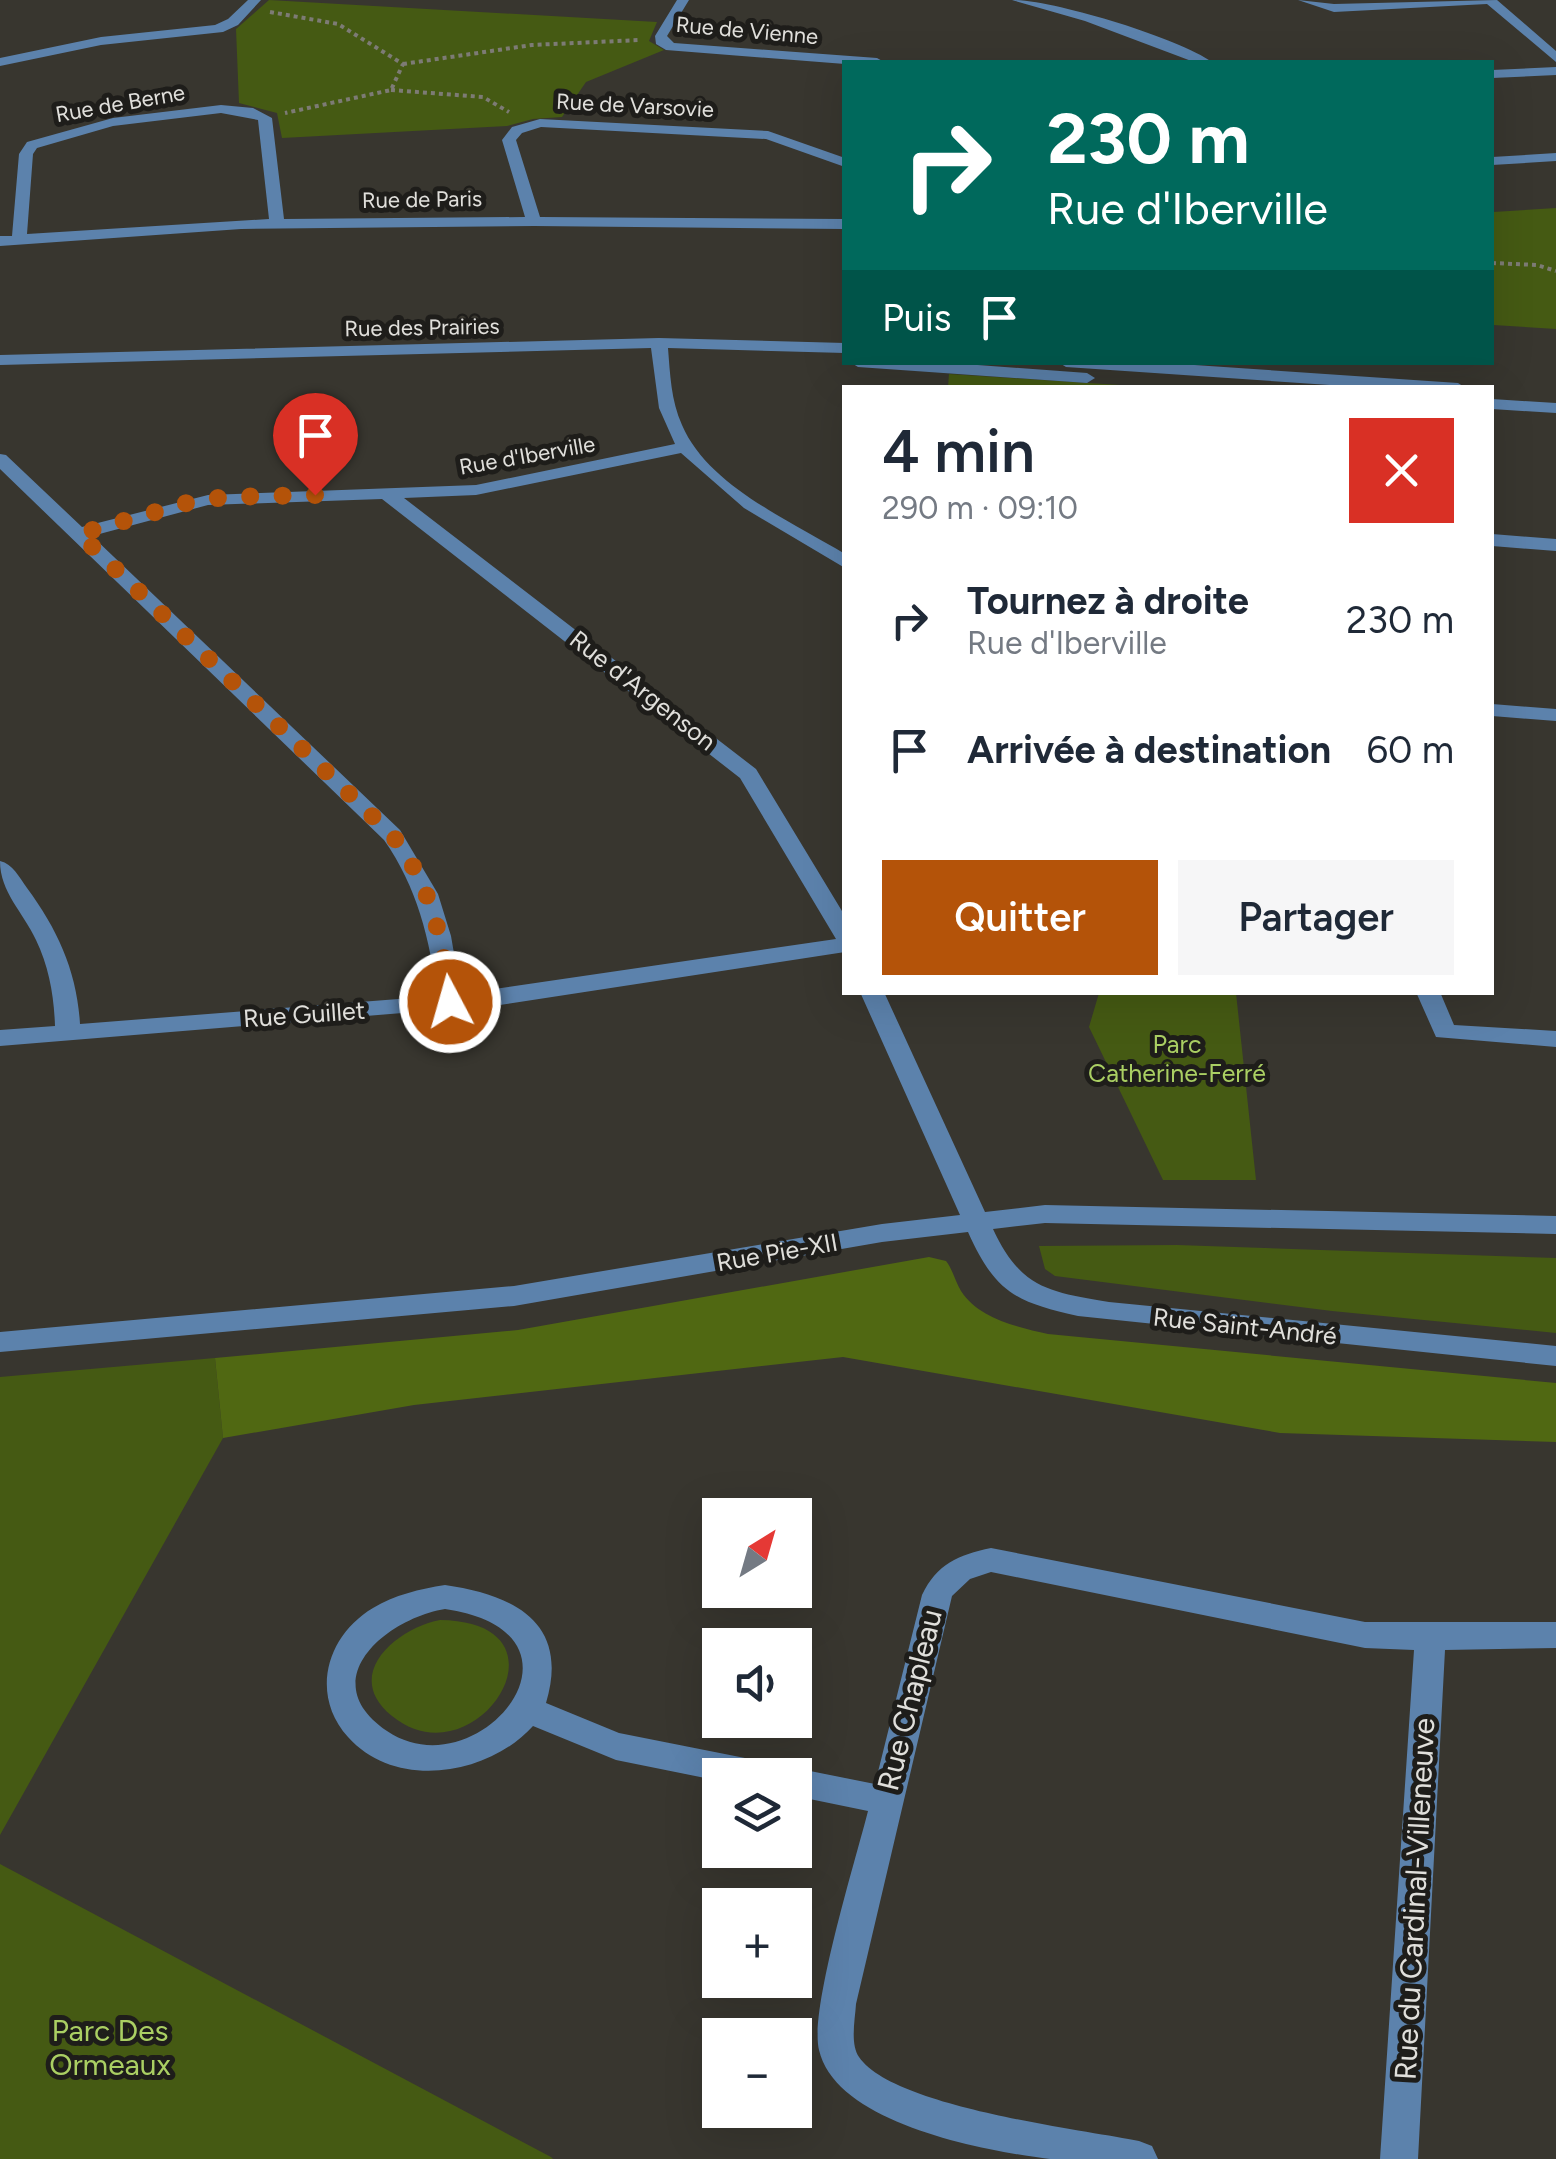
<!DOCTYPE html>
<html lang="fr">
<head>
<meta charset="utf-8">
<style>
	body { margin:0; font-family:Figtree,sans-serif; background:#f6f6f7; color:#1f2937; height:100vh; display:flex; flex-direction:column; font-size:38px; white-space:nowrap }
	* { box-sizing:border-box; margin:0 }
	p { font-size:32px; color:#747a83 }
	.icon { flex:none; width:55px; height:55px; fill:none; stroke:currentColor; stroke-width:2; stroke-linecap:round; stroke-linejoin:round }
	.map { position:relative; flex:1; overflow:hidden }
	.drawer { position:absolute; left:842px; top:385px; width:652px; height:610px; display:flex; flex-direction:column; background:#fff; border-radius:0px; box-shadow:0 10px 40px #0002 }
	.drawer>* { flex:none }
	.hud { position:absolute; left:842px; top:60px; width:652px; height:305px; border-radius:0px; box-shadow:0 10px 40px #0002; background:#00695c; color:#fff; overflow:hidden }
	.needle { width:65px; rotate:37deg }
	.tools { position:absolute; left:702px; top:1498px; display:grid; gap:20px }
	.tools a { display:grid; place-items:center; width:110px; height:110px; border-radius:0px; background:#fff; box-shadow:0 10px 40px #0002; font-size:50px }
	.pin { position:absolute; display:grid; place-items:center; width:85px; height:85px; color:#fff; margin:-102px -42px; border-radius:50% 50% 50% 0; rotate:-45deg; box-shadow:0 0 10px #0007 }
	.pin .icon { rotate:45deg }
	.me { position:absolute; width:110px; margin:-55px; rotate:354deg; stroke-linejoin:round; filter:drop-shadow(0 0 8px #0008) }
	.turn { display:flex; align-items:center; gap:35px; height:210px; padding:0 40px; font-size:45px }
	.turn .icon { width:130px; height:130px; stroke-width:2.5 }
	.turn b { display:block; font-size:70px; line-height:85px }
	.then { display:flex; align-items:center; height:95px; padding:0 40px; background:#0003; gap:20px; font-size:38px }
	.round { display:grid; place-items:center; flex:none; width:105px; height:105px; border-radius:0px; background:#f6f6f7 }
	.summary { display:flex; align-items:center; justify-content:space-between; height:170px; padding:0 40px }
	h1 { font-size:60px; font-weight:600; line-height:75px }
	.primary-button { display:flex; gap:20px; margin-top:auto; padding:20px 40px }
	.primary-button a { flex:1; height:115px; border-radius:0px; background:#b45309; color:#fff; font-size:40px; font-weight:600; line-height:115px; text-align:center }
	.primary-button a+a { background:#f6f6f7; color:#1f2937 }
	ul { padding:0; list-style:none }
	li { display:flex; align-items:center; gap:30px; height:130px; padding:0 40px }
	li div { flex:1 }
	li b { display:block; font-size:38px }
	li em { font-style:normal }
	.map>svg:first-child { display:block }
	.green { fill:#455a13 }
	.forest { fill:#506812 }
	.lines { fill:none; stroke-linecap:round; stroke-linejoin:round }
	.path { stroke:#7d7b75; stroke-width:4; stroke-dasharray:4 4; stroke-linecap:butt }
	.minor { fill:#5c82ac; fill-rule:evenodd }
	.route { stroke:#b45309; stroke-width:18; stroke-dasharray:0 32.4 }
	.labels { text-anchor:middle; stroke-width:10; stroke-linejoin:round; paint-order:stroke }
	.far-street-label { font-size:22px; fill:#e0dfdb; stroke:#1e1d1a }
	.street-label { font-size:25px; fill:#e0dfdb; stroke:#1e1d1a }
	.park-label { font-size:25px; fill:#aacf63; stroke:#1e1d1a }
	.near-street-label { font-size:30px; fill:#e0dfdb; stroke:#1e1d1a }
	.near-park-label { font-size:30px; fill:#aacf63; stroke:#1e1d1a }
</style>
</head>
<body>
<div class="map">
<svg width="1556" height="2159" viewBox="0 0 1556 2159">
	<rect width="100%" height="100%" fill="#38362f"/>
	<path class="green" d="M269,0L657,22L649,41L664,50L586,82L562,117L533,119L507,126L282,138L277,113L239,103L236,29Z
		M1556,208V329L1493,325V212Z
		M949,374L1151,387H948Z
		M1099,993H1236L1256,1180H1163L1089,1027Z
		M1177,1245L1556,1258V1333L1332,1311L1055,1276L1045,1269L1039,1246Z
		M215,1358L223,1438L0,1835V1377Z
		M440,1620C581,1622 475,1784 392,1716C341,1675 397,1628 440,1620Z
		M0,1864L551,2157L553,2159H0Z"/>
	<path class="forest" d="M929,1257L946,1261C953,1270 955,1281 961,1291C979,1319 1018,1327 1048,1334L1556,1383V1442L1280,1433L843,1357L414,1405L223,1438L215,1358L518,1330Z"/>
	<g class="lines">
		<path class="path" d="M270,12L338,24L403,64L391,90L285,113
			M403,64L532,45L640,40
			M391,90L483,97L509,112
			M1492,263L1537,265L1556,271"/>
		<path class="minor" d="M248,0H261L238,25L223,32L101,45L0,66V58L101,37L215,25L228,19Z
			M677,0H689L667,36L674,43L877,58L884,62L845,64L666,50L656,44L655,36Z
			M1012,0C1054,0 1178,38 1212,62H1194L1085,21Z
			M1298,0L1334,4L1497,0L1556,51V62L1487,4L1334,12Z
			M1556,67V75L1492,78V70Z
			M221,105L253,108L272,118L284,219L525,217L502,140L512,127L540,119L768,131L845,158V167L766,139L541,127L522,133L516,140L540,217L845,219V229L534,226L241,229L0,246V236H12L19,154L27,142L113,118ZM221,113L258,120L269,219L27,234L33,154L37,148L113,126Z
			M1556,153V161L1492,165V157Z
			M659,338L845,343V353L668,348C670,373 671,401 682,425C708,486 791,521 845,554V568L744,508L681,453L476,495L404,498L756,769L845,916V952L500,1005L0,1046V1030L55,1026C54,996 49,967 36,940C23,912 0,892 0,861C13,864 19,877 27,888C58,930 77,972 80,1024L437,996C430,939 417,887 384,840L0,469V454L6,455L82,527L208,495L476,485L675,444L659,408L651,348L0,365V355ZM382,499L740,778L836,939L461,994L451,936L438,894L400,830L92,536L208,505Z
			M850,362H937L1087,373L1095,378L1087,383L858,367Z
			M1058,362H1150L1458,383L1466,388H1374L1066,367Z
			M1492,399L1556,403V413L1492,409Z
			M1492,534L1556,539V551L1492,546Z
			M1492,704L1556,709V721L1492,716Z
			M860,992H884L985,1212L1045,1205L1556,1216V1234L1045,1223L993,1229C1020,1288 1049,1292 1109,1302L1556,1346V1366L1078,1316C1015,1302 995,1292 968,1232L882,1242L514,1306L0,1352V1332L514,1286L882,1224L960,1215Z
			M1416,992H1440L1454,1025L1556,1031V1047L1436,1037Z
			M991,1548L1365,1622H1556V1648L1445,1650L1418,2159H1380L1414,1650L1365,1648L991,1572L970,1579L952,1596L856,2004C855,2020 850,2044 859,2057C893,2107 1078,2129 1139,2141L1152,2146L1158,2159C1123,2159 1085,2159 1050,2159C985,2151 836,2124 819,2050C809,2010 856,1859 868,1811L795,1796V1775H782L795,1768L875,1784L922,1595C937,1564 958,1555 991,1548Z
			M445,1585C515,1595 570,1623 546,1703L619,1733L760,1761L772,1765L777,1775H720V1781L616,1760L533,1726C489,1775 396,1791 348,1737C310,1695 326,1636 373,1608C394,1595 420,1589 445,1585ZM445,1609C608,1633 478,1793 387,1731C313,1681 385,1619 445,1609Z"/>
	</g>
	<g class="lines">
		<path class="route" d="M315,495L225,497L190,502L79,534L392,835C432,886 443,940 450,1002"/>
	</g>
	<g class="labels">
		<g class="far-street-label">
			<text transform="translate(747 30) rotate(5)" y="8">Rue de Vienne</text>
			<text transform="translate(120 103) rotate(-10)" y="8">Rue de Berne</text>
			<text transform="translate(635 105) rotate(3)" y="8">Rue de Varsovie</text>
			<text transform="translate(422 199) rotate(-1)" y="8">Rue de Paris</text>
			<text transform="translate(422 327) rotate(-1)" y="8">Rue des Prairies</text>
			<text transform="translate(527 455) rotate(-10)" y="8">Rue d'Iberville</text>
		</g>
		<g class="street-label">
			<text transform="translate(643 690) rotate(38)" y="9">Rue d'Argenson</text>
			<text transform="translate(304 1014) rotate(-4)" y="9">Rue Guillet</text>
			<text transform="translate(777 1252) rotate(-10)" y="9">Rue Pie-XII</text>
			<text transform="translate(1245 1326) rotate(6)" y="9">Rue Saint-André</text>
		</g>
		<g class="park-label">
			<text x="1177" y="1053">Parc<tspan x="1177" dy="29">Catherine-Ferré</tspan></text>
		</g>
		<g class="near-street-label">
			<text transform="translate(910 1700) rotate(-76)" y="10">Rue Chapleau</text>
			<text transform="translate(1415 1899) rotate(-87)" y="10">Rue du Cardinal-Villeneuve</text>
		</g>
		<g class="near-park-label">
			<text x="110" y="2041">Parc Des<tspan x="110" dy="34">Ormeaux</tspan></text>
		</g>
	</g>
</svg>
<div class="tools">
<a><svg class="needle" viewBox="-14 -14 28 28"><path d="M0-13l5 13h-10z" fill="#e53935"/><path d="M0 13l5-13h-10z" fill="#747a83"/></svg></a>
<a><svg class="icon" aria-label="sound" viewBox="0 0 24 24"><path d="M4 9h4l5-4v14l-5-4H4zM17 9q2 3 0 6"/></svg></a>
<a><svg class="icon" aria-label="layers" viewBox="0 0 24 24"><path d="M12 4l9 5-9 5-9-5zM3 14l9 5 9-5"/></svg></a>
<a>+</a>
<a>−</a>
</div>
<div class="pin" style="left:315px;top:495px;background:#d93025"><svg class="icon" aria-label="arrive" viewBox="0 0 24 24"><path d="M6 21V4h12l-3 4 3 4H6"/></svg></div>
<svg class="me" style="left:450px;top:1002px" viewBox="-20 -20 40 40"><circle r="17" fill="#b45309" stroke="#fff" stroke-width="3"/><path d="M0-11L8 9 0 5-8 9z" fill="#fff"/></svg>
<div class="hud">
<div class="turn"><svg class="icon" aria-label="right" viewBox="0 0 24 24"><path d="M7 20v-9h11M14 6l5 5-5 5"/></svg><div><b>230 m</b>Rue d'Iberville</div></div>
<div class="then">Puis<svg class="icon" aria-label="arrive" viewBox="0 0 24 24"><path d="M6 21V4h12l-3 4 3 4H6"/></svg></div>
</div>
<section class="drawer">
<div class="summary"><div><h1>4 min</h1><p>290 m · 09:10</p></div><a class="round" style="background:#d93025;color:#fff"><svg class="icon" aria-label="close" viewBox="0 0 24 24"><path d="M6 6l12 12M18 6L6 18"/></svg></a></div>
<ul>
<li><svg class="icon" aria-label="right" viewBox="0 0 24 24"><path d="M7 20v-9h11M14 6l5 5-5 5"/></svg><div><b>Tournez à droite</b><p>Rue d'Iberville</p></div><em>230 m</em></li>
<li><svg class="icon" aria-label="arrive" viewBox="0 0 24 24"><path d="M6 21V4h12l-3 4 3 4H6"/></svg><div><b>Arrivée à destination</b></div><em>60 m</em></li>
</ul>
<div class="primary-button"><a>Quitter</a><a>Partager</a></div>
</section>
</div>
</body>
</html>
